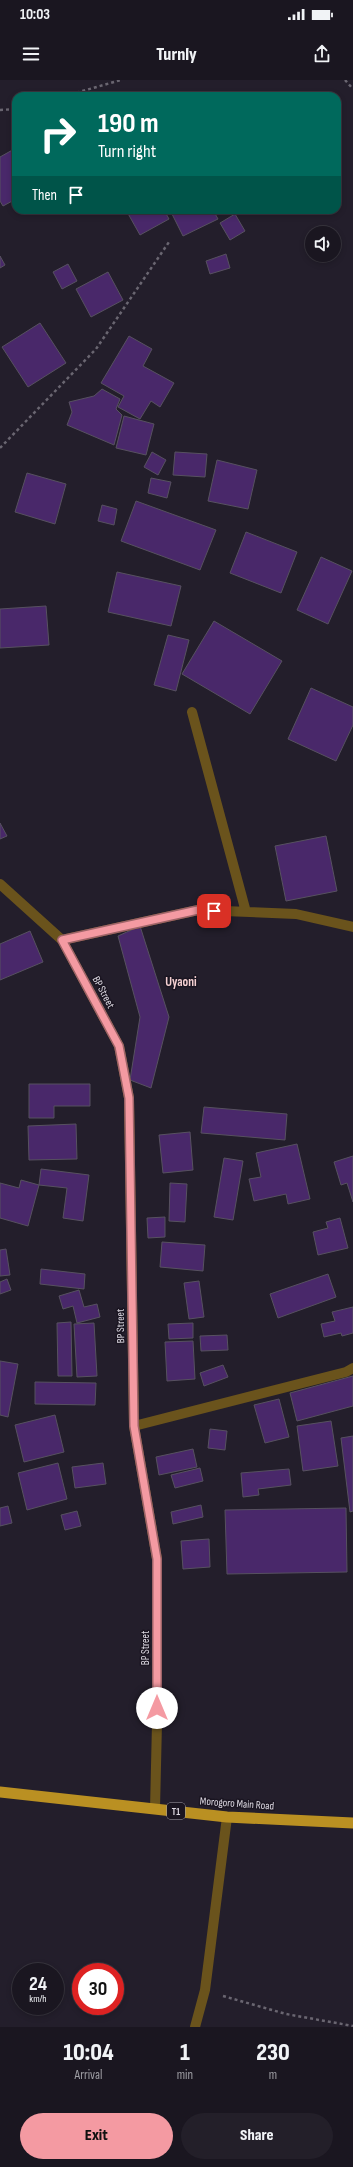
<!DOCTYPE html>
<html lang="en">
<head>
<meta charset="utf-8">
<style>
	body { margin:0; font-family:"Sofia Sans Condensed",sans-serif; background:#231f29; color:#f1f3f6; height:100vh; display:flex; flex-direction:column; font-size:15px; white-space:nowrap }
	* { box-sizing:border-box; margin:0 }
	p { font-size:13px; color:#9f9fa5 }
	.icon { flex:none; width:22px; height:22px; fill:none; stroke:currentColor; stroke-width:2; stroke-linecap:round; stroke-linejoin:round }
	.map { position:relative; height:1947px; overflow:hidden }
	.side { display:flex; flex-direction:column; background:#1a1620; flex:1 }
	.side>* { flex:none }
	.banner { position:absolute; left:12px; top:12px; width:329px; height:122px; border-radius:12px; box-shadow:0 2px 6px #0003,0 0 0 1px #38353e; background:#00695c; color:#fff; overflow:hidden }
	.tools { position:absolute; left:305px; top:146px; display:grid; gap:8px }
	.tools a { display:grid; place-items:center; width:36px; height:36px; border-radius:50%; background:#1a1620; box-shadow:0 2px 6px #0003,0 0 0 1px #38353e; font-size:20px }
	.speed { position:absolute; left:12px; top:1883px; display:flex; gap:8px; font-size:20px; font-weight:700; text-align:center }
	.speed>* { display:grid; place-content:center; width:52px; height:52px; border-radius:50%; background:#1a1620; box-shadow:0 2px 6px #0003,0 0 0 1px #38353e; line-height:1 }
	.speed small { font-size:10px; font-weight:400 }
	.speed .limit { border:6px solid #d22; background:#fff; color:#111 }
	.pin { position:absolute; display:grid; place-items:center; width:34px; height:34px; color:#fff; margin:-17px; border-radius:8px; box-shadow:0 2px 6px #0006 }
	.me { position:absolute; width:44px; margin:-22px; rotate:0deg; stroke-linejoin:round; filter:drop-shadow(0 0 3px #0008) }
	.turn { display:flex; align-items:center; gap:14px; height:84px; padding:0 20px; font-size:18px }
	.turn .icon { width:52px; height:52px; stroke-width:2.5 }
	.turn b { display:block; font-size:28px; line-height:34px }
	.then { display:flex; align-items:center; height:38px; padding:0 20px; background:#0003; gap:8px; font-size:15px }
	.eta { display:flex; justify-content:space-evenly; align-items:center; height:68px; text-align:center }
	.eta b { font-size:24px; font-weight:800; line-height:28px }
	.primary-button { display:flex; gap:8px; margin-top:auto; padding:8px 20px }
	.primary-button a { flex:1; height:46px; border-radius:24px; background:#f49aa2; color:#111; font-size:16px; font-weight:800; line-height:46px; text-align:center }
	.primary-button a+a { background:#231f29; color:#f1f3f6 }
	.status { display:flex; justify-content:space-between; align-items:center; height:28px; padding:0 20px; background:#1a1620; direction:ltr }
	.status svg { height:11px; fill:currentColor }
	header { display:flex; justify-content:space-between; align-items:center; height:52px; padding:0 20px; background:#1a1620; font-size:18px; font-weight:800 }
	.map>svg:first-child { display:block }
	.building { fill:#49286a; stroke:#575160 }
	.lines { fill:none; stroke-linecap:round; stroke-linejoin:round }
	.path { stroke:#6a6671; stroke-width:2.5; stroke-dasharray:3 3; stroke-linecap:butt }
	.minor { stroke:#6a531c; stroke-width:10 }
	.tertiary { stroke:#6a531c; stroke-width:10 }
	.trunk { stroke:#ba9022; stroke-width:11 }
	.route-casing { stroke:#9f6469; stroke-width:10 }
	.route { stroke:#f49aa2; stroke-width:7 }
	.labels { text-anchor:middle; stroke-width:3; stroke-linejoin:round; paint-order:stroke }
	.shield { fill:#1a1521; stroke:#a4a0aa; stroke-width:1 }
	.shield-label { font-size:10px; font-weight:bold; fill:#dfdbe4 }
	.street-label { font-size:11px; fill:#dfdbe4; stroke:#1a1521 }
	.quarter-label { font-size:13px; font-weight:bold; fill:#f4d0d2; stroke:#1a1521 }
</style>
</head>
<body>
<div class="status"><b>10:03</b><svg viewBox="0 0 49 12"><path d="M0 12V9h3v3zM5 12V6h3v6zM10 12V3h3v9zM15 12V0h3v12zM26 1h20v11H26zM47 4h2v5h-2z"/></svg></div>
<header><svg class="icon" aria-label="menu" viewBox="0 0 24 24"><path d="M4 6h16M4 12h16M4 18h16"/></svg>Turnly<svg class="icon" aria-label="share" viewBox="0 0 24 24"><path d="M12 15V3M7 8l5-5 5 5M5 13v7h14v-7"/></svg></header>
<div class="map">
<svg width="353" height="1947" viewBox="0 0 353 1947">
	<rect width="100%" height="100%" fill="#231e2b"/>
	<path class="building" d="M16,68V119L3,126L0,121V77Z
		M126,130H164L169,139L140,155Z
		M170,130H213L218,139L183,156Z
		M235,134L245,151L230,160L220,143Z
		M226,174L230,188L210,194L206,181Z
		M0,176L5,185L0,188Z
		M68,184L77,201L62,209L53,192Z
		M108,192L123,220L91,237L76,209Z
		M40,243L66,283L28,307L2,267Z
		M129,256L152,269L143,286L174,303L160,327L151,321L140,339L118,327L124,316L101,303Z
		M102,309L120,319L116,329L122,335L114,365L67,345L72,332L69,322L94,316Z
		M124,336L154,344L146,375L116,368Z
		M152,372L166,380L158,395L144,387Z
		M175,372L207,374L205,397L173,395Z
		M217,380L257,390L248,429L208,421Z
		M27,393L66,404L55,444L15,432Z
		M151,398L171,402L167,418L148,413Z
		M136,421L216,450L200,490L121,461Z
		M102,425L117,429L114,445L98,441Z
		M246,452L297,472L281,513L230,493Z
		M321,477L352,491L328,544L297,530Z
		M117,492L181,506L171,546L108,532Z
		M46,526L49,565L0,568V529Z
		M214,541L282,581L250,634L182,594Z
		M168,555L189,560L176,611L154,605Z
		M311,608L353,627V645L336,681L288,659Z
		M0,743L7,756L0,759Z
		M326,756L337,811L286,821L275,766Z
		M140,846L169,937L151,1008L130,1000L140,937L118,856Z
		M30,851L43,882L0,900V864Z
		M29,1004H90V1026H54V1038H29Z
		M204,1027L287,1034L285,1060L201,1053Z
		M76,1044L77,1079L29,1080L28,1046Z
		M190,1052L193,1090L163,1093L159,1055Z
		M297,1064L310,1119L288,1124L286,1114L254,1121L249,1099L261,1097L256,1073Z
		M353,1076V1122L347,1103L341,1105L334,1082Z
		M224,1078L243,1081L233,1140L214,1137Z
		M41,1089L89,1095L83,1141L63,1138L67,1108L39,1105Z
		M21,1100L39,1105L28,1146L0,1138V1103L19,1108Z
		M170,1103L187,1104L185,1142L169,1141Z
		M165,1137V1157L148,1158L147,1138Z
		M340,1138L348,1168L318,1175L313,1152L328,1148L326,1142Z
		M162,1162L205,1165L203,1191L160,1187Z
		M6,1169L10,1195L0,1196V1170Z
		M41,1189L85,1194L84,1209L40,1204Z
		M328,1194L336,1217L278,1238L270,1214Z
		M7,1199L11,1210L0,1214V1202Z
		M199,1201L204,1237L189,1239L184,1203Z
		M79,1210L84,1227L97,1224L100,1237L77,1243L73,1226L63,1229L59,1216Z
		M353,1227V1253L342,1256L341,1253L324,1257L321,1244L335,1241L332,1232Z
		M71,1242L72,1296H58L57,1243Z
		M94,1243L97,1296L77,1297L74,1244Z
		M193,1243V1258L169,1259L168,1244Z
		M227,1255L228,1270L201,1271L200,1256Z
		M193,1261L195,1299L167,1301L165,1262Z
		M0,1281L18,1284L8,1337L0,1335Z
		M223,1285L228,1297L204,1306L200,1293Z
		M353,1296V1326L297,1341L290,1313Z
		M35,1302L96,1303L95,1325L35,1324Z
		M279,1319L289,1357L265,1363L254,1325Z
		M55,1335L64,1372L24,1382L15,1345Z
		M331,1341L338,1386L303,1391L297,1346Z
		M210,1349L227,1351L225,1370L208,1368Z
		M353,1356V1431L350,1432L341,1358Z
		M193,1369L197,1387L159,1395L156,1377Z
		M58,1383L67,1419L27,1430L18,1393Z
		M103,1383L106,1404L75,1408L72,1387Z
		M200,1388L203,1401L175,1408L171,1395Z
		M289,1389L291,1405L258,1409L259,1415L243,1417L241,1393Z
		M201,1425L203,1437L173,1444L171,1432Z
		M8,1426L12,1443L0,1446V1428Z
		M346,1428L347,1492L227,1494L225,1430Z
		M77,1431L81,1446L65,1450L61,1435Z
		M209,1459L210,1487L183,1489L181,1461Z"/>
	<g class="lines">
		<path class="path" d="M345,0L353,9
			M65,16L121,0
			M0,30L16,29
			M0,368L96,269L169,162
			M223,1916L286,1934L353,1946"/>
		<path class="minor" d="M192,632L246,832
			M0,804L62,860L119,966L129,1018L134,1346L157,1479V1643L155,1729
			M62,860L198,830L296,834L353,847
			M134,1346L346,1292L353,1288"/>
		<path class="tertiary" d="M195,1947L205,1910L227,1737"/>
		<path class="trunk" d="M0,1712L227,1737L353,1743"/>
	</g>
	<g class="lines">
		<g class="route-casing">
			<path id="route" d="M157,1628V1479L134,1346L129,1018L119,966L62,860L198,830L214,831"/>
		</g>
		<use href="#route" class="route"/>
	</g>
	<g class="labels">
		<rect class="shield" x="167" y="1723" width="18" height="16" rx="3"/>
		<g class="shield-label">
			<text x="176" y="1735">T1</text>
		</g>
		<g class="street-label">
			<text transform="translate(104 912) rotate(62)" y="4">BP Street</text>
			<text transform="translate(120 1246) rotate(-91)" y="4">BP Street</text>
			<text transform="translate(145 1568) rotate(-90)" y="4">BP Street</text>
			<text transform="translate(237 1723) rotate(4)" y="4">Morogoro Main Road</text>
		</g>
		<g class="quarter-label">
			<text x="181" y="906">Uyaoni</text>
		</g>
	</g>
</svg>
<div class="tools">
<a><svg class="icon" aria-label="sound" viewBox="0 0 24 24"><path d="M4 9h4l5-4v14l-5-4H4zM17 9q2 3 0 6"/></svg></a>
</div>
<div class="speed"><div>24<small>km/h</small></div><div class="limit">30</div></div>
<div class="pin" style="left:214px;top:831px;background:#d93025"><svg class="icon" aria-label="arrive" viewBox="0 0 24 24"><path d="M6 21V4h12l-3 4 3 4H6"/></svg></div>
<svg class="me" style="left:157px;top:1628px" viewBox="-20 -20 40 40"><circle r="19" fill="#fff"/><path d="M0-13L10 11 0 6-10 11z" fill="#f49aa2"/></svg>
<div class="banner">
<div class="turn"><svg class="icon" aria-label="right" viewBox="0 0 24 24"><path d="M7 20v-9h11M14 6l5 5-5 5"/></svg><div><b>190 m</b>Turn right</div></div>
<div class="then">Then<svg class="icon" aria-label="arrive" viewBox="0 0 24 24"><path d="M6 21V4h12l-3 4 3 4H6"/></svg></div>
</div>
</div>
<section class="side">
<div class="eta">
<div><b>10:04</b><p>Arrival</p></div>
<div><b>1</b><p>min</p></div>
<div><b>230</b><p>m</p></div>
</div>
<div class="primary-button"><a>Exit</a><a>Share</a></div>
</section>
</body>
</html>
